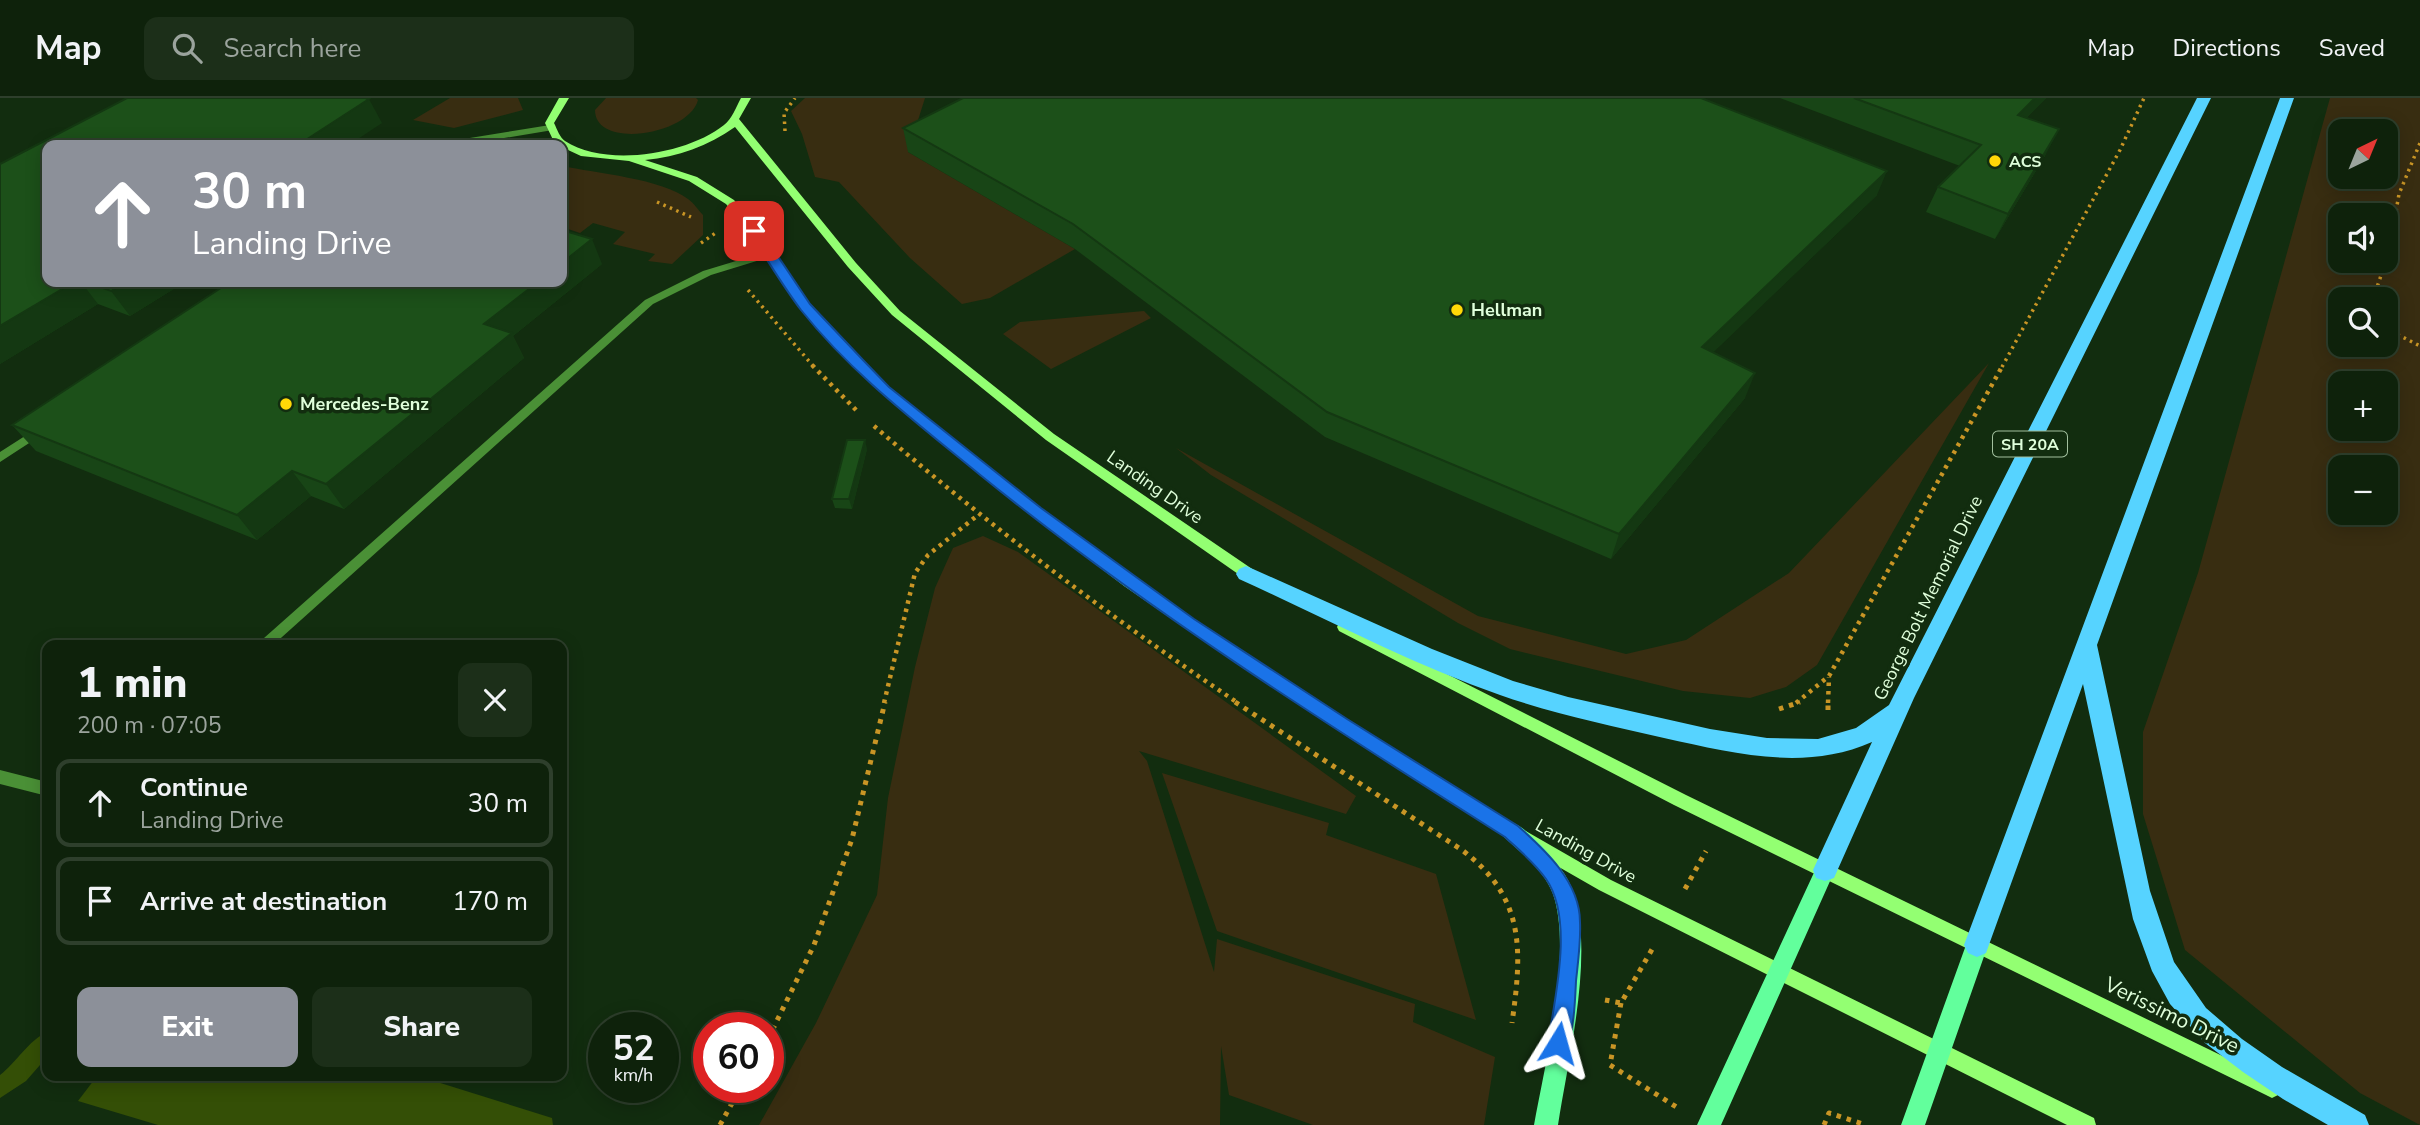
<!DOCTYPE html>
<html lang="en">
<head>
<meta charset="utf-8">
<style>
	body { margin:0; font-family:"Nunito Sans",sans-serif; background:#1c2f19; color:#f1f3f6; height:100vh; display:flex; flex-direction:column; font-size:26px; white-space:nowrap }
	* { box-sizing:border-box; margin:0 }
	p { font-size:23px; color:#9ba49d }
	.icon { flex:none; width:38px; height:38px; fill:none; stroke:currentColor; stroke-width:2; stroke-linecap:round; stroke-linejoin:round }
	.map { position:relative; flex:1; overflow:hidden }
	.panel { position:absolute; left:42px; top:542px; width:525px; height:441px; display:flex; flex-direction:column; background:#0e220b; border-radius:14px; box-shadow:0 4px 18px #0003,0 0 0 2px #2e3f2c }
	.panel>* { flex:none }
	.hud { position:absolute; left:42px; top:42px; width:525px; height:147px; border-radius:14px; box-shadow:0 4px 18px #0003,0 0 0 2px #2e3f2c; background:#8c9099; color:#fff; overflow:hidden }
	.needle { width:46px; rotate:43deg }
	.fabs { position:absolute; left:2328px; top:21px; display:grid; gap:14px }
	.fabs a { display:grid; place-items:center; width:70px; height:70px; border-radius:14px; background:#0e220b; box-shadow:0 4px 18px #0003,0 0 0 2px #2e3f2c; font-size:35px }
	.speed { position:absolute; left:588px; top:914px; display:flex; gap:14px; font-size:35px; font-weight:700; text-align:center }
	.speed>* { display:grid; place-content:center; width:91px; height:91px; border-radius:50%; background:#0e220b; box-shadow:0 4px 18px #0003,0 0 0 2px #2e3f2c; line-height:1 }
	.speed small { font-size:18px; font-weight:400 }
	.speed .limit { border:10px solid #d22; background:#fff; color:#111 }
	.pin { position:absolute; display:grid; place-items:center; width:60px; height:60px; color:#fff; margin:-30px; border-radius:14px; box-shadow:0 4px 10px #0006 }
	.me { position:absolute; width:77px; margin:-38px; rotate:8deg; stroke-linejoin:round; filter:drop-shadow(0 0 5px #0008) }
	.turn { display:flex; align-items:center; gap:24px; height:147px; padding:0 35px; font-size:32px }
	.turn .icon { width:91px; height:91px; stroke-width:2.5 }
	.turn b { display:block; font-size:49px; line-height:60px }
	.round { display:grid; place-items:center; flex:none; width:74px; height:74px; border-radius:14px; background:#1c2f19 }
	.overview { display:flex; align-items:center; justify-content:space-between; height:119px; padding:0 35px }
	h1 { font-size:42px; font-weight:800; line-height:52px }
	.button { display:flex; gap:14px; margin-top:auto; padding:14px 35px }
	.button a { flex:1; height:80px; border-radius:14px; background:#8c9099; color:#fff; font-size:28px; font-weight:800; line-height:80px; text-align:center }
	.button a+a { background:#1c2f19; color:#f1f3f6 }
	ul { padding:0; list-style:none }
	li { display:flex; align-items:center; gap:21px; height:88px; margin:0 14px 10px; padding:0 21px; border:4px solid #2e3f2c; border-radius:14px }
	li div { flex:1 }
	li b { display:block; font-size:26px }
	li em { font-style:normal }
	header { display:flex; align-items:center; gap:42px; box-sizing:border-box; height:98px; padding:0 35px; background:#0e220b; border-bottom:2px solid #2e3f2c }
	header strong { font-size:33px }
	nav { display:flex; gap:38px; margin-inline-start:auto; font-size:24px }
	.search { width:490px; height:63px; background:#1c2f19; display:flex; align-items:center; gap:18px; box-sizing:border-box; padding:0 24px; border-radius:14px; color:#9ba49d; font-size:26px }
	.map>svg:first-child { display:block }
	.green { fill:#382d11; fill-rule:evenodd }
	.water { fill:#344f06 }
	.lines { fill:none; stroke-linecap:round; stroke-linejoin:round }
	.stream { fill:#344f06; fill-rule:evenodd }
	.path-far2 { stroke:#c99525; stroke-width:3.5; stroke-dasharray:2.5 4.5; stroke-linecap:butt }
	.path-far1 { stroke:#c99525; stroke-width:4.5; stroke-dasharray:3.5 5; stroke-linecap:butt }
	.path { stroke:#c99525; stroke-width:5; stroke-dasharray:4.5 6; stroke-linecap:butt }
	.lane { fill:#4a9036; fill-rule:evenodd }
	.secondary { fill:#93ff72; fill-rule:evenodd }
	.primary { fill:#62ff9c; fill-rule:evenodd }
	.highway { fill:#56d3ff; fill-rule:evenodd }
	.wall { fill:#184516 }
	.shaded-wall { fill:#143812 }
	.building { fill:#1c5019; stroke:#143812; stroke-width:2 }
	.route { fill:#1a73e8; stroke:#114b97; stroke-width:2 }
	.poi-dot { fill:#ffd807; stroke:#122d0f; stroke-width:2.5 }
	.labels { text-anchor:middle; stroke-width:7; stroke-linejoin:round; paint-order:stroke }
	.far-poi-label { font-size:16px; font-weight:bold; fill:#e0ffdb; stroke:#122d0f; text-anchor:start }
	.shield { fill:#122d0f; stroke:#a2c09e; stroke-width:2 }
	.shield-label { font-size:16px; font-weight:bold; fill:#e0ffdb }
	.poi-label { font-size:18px; font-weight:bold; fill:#e0ffdb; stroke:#122d0f; text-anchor:start }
	.street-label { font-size:18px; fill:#e0ffdb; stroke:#122d0f }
	.near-street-label { font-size:21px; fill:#e0ffdb; stroke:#122d0f }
</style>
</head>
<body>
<header>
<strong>Map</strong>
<div class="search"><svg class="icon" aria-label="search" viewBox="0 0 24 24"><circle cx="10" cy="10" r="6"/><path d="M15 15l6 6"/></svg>Search here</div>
<nav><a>Map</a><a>Directions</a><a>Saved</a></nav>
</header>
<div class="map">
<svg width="2420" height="1027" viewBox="0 0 2420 1027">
	<rect width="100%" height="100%" fill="#122d0f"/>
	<path class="green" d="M450,0H518L523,12L454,30L413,22Z
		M606,0H696L698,2C689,37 595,52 595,12Z
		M805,0H925L908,54L1075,151L990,200L962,206L910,160L839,84L815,79L802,36L791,13Z
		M2330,0H2420V1027L2360,995L2185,852L2143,716V634L2198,475ZM2340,33H2385V79H2340ZM2385,117V163H2340V117ZM2385,201V247H2340V201ZM2340,285H2385V331H2340ZM2340,369H2385V415H2340Z
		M562,68C595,75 663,81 688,101C694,105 698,112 703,117V137L672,166L648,163L655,156L613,146L625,134L593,125L580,135L562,129Z
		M1144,213L1151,220L1051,271L1003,236L1020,224Z
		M1989,265L1817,567L1786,589L1750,600L1683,593L1510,551L1458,525L1211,377L1176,350L1478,518L1626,556L1686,542L1789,475Z
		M983,438L1018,454L1356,698L1346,716L1139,653L1147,663L1214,874L1217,841L1415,906L1413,924L1495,959L1484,1027H1313L1229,997L1221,948L1220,1027H759L816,925L877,797L888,700L915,569L935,490L953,450Z
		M1162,675L1329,725L1326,737L1436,776L1476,922L1217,833Z"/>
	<path class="water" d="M97,978H418L552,1020L553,1027H158L78,1003Z"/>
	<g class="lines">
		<path class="stream" d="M47,934V959L26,983L0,1000V977C16,965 29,942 47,934Z"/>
		<path class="path-far2" d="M785,33L784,15L795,0
			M657,104L691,119
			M701,145L717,134
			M748,192L814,269
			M2373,201L2389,154L2399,96L2420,45
			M2385,230L2420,248
			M2002,269L2120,52L2144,0"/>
		<path class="path-far1" d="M812,267L857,313
			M874,328C990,428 1111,520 1238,605
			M884,605L915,475L928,457L978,417
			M1796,605L1829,578L2003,267
			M1828,605L1829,579"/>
		<path class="path" d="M1235,604L1462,752C1526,800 1522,853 1512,925
			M1779,611L1800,604
			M1828,612V604
			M1685,791L1706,753
			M1605,902L1621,905L1654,848
			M1621,905L1610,967L1678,1010
			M768,941L814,847L852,741L885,604
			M720,1027L741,989
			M1824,1027L1829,1015L1866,1027"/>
		<path class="lane" d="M550,27L553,28V32L462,47H440L445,44Z
			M769,153L774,156L773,158L711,177L653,206L272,548H255L645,202L703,173Z
			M39,329L45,333L43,336L0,364V354Z
			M0,672L47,684V698L0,686Z"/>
		<path class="secondary" d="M559,0H569L554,25C557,31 560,40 565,43C606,70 688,56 724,27C732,21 736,9 741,0H751L739,21L856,165L900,213L1054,336L1261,477L1263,481L1261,485H1251L1046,342L892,217L848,169L735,29C708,48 678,59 645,62L697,79L734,102L758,131L810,207L889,289L1041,411L1134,480L1253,562L1517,728L1611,782L2094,1020L2096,1027H2067L1599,792L1505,738L1243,570L1124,488L1031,417L881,295L802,211L750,135L726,106L689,83L629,63L581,58L555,46L545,25Z
			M1344,524L1686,697L2278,985L2281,991L2278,997L2272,1000L2266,997L1674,707L1339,533L1337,529L1339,525Z"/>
		<path class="primary" d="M1511,724C1523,728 1532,739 1541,747C1554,761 1568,777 1574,796C1594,858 1568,962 1558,1027H1534C1545,966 1573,854 1553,796C1545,773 1521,755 1504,739L1501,733L1504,727Z
			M1825,763L1832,766L1835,772L1721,1027H1697L1818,766Z
			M1977,837L1985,840L1988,847L1925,1027H1901L1966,847L1969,840Z"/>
		<path class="highway" d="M2197,0H2211L1914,600L1834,780L1825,783L1816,780L1813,772L1872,644C1804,674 1733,655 1664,640C1609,627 1554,616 1500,597C1411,566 1325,520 1239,481L1236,476L1239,471L1246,468L1253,471L1432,551L1513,583L1568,599L1710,631L1767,640L1818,641L1856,630L1889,607Z
			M2280,0H2294L2097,547L2150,793L2174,864L2206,910L2242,941L2282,969L2365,1017L2369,1027H2328L2283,1001L2243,974L2205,945L2170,906L2152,873L2133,821L2083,586L1986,855L1977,859L1968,855L1964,847Z"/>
	</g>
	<path class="wall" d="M1780,0H2046L2026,20L2046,56L1995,141L1926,114L1938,89L1960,68Z
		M382,25L47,184H185L130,218L98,206L0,266V66Z
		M903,30L1877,97L1713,254L1745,300L1611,461L1325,339L1075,151L908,54Z
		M602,166L513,238L524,260L344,411L311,398L257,442L36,353L12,327Z
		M867,351L852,411L835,410L832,401Z"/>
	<path class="shaded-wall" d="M2035,0H2046L2005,41L2018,17Z
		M369,1L382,25L349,47H298Z
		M2059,31L2046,56L1995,141L2008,116Z
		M1887,73L1877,97L1693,274L1702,249Z
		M592,141L602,166L513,238L524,260L344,411L326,386L484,226L538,184H562V165Z
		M74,184H81L98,206L0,266V228Z
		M126,184H185L130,218L111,193Z
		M1755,275L1745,300L1611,461L1619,436Z
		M865,342L867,351L852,411L849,401Z
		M292,373L311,398L257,442L237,417Z"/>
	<path class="building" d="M127,0H365L369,1L298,47H47V184H74L0,228V66Z
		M963,0H1701L1887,73L1702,249L1755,275L1619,436L1327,314L1073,126L903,30Z
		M1854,0H2035L2018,17L2059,31L2008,116L1938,89L1981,47Z
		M562,132L592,141L562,165Z
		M86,184H126L111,193Z
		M230,184H538L484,226L512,235L326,386L292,373L237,417L12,327Z
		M847,342H865L849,401H832Z"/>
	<path class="route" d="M754,129L759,130L810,206L863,262L889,289L1041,410L1194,521L1347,621L1518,728C1545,752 1580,784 1580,824C1581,843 1578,864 1576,883C1575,905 1574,932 1566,952L1558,955L1551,952L1548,945C1555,899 1574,821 1546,781C1535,765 1519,752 1505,739C1325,625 1145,511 979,376C917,325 852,276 801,212C782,187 766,159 748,133Z"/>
	<g class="poi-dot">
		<circle cx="1995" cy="63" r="7"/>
		<circle cx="1457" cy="212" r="7"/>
		<circle cx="286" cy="306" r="7"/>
	</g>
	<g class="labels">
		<g class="far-poi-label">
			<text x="2009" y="69">ACS</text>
		</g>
		<rect class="shield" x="1993" y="333.5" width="74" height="25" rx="5"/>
		<g class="shield-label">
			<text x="2030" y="352">SH 20A</text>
		</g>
		<g class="poi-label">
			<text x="1471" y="218">Hellman</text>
			<text x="300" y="312">Mercedes-Benz</text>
		</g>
		<g class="street-label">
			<text transform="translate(1155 389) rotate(35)" y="6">Landing Drive</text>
			<text transform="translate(1928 500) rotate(-64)" y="6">George Bolt Memorial Drive</text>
			<text transform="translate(1586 753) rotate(29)" y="6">Landing Drive</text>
		</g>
		<g class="near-street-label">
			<text transform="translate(2172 917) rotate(26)" y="7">Verissimo Drive</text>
		</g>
	</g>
</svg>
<div class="fabs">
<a><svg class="needle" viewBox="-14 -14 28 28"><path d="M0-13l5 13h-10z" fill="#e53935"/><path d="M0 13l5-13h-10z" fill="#9ba49d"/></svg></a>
<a><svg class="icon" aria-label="sound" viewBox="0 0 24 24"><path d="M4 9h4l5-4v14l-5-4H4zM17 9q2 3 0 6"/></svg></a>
<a><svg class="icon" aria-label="search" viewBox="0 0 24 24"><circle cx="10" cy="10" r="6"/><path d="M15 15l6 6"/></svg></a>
<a>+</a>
<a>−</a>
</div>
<div class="speed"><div>52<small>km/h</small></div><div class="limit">60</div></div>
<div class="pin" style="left:754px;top:133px;background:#d93025"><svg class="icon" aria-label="arrive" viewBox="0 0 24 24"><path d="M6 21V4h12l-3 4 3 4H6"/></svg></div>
<svg class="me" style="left:1558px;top:945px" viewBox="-20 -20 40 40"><path d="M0-17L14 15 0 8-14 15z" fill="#1a73e8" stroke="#fff" stroke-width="4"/></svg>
<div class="hud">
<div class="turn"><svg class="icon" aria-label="ahead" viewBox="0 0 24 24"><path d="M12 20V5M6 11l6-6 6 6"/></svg><div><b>30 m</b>Landing Drive</div></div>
</div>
<section class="panel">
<div class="overview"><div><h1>1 min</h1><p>200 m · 07:05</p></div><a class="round"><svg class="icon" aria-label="close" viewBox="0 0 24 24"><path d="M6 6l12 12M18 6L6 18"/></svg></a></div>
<ul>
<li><svg class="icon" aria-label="ahead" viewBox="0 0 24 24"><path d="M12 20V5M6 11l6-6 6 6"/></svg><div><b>Continue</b><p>Landing Drive</p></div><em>30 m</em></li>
<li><svg class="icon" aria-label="arrive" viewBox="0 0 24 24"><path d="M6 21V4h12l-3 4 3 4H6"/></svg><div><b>Arrive at destination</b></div><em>170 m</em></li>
</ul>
<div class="button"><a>Exit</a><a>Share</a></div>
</section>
</div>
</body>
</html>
